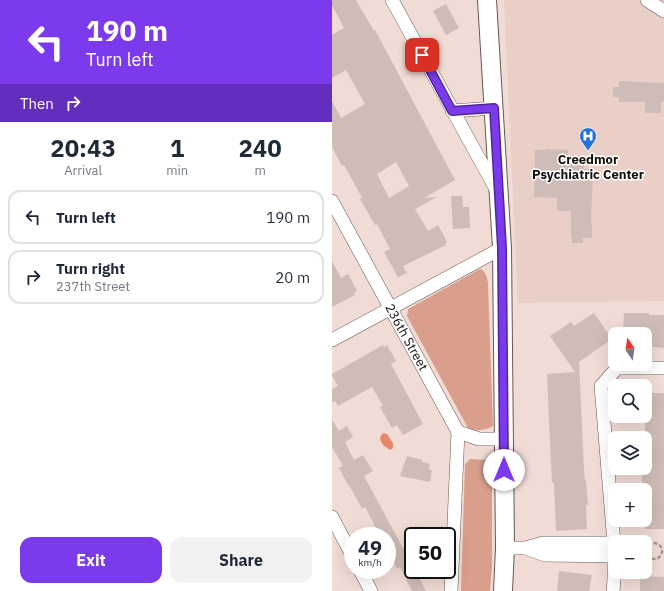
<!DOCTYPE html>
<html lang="en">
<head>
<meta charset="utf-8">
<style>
	body { margin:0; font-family:"IBM Plex Sans",sans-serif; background:#f2f2f3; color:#1f2937; height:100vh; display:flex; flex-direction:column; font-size:15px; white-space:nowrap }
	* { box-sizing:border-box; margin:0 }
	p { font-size:13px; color:#747a83 }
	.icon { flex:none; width:22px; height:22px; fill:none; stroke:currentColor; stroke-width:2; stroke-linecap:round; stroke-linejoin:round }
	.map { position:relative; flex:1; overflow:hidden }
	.details { display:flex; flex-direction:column; background:#fff; width:332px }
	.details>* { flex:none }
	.guide { background:#7c3aed; color:#fff; overflow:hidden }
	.needle { width:26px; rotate:347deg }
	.tools { position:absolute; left:276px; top:327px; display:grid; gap:8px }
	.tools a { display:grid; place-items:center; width:44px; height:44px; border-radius:8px; background:#fff; box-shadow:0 4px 16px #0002; font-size:20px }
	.speed { position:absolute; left:12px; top:527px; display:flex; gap:8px; font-size:20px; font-weight:700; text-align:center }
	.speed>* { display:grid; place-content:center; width:52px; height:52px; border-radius:50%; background:#fff; box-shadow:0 4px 16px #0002; line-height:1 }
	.speed small { font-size:10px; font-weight:400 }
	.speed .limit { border:2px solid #111; border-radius:6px; background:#fff; color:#111 }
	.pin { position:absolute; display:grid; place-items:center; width:34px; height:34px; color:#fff; margin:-17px; border-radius:8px; box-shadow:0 2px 6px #0006 }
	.me { position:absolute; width:44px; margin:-22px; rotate:0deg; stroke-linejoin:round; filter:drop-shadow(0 0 3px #0008) }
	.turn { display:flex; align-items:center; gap:14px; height:84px; padding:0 20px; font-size:18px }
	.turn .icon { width:52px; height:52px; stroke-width:2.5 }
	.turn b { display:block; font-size:28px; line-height:34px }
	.then { display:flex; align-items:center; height:38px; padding:0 20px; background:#0003; gap:8px; font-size:15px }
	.eta { display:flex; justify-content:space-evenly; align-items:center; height:68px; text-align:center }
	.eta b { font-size:24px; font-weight:700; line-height:28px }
	.primary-button { display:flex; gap:8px; margin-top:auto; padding:8px 20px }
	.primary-button a { flex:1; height:46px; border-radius:12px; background:#7c3aed; color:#fff; font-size:16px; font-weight:700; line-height:46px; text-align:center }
	.primary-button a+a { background:#f2f2f3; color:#1f2937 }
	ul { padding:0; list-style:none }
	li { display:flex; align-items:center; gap:12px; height:54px; margin:0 8px 6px; padding:0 12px; border:2px solid #e0e1e3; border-radius:12px }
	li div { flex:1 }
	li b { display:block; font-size:15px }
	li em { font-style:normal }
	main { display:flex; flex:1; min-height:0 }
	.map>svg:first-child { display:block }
	.built { fill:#eacfc6 }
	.green { fill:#d99f8c }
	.water { fill:#e58768 }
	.building { fill:#cfbcb6; fill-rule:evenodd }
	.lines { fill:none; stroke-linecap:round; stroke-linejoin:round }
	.minor-casing { stroke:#685752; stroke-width:14 }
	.secondary-casing { stroke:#685752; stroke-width:20 }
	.path { stroke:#a69791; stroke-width:2.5; stroke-dasharray:4 2; stroke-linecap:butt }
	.minor { stroke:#fff; stroke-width:13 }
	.secondary { stroke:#fff; stroke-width:18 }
	.route-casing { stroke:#51269a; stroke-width:10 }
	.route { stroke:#7c3aed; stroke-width:7 }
	.labels { text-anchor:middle; stroke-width:3; stroke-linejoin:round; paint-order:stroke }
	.poi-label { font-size:13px; font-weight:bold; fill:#130d0b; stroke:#fff }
	.street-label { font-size:13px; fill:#130d0b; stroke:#fff }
</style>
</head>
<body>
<main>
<section class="details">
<div class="guide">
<div class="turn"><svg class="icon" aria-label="left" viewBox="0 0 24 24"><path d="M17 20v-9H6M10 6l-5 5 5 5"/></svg><div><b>190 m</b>Turn left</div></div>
<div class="then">Then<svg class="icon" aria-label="right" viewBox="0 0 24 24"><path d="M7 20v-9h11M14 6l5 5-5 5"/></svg></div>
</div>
<div class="eta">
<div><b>20:43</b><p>Arrival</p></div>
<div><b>1</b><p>min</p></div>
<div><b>240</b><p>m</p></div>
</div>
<ul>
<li><svg class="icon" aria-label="left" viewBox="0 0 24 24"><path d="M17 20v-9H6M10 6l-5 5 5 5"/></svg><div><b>Turn left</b></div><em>190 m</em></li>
<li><svg class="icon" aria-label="right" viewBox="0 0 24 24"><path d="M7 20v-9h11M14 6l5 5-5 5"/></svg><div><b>Turn right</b><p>237th Street</p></div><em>20 m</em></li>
</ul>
<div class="primary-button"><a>Exit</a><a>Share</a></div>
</section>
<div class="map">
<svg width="332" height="591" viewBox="0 0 332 591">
	<rect width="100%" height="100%" fill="#f0dcd5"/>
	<path class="built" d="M172,0H332V301L186,303Z"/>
	<path class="green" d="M149,269C154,273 155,277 156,283L161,426C154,430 145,432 136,428L75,316L76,309L146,270Z
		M138,459L157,460L160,461V567L158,591H129L133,464Z"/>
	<path class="water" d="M51,433L55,434L61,443V448L58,450C53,447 48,443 48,437Z"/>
	<path class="building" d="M0,0H24L42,31L43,30L123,180L92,198L105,197L83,209L96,231L106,225L115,242L113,243L114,245L71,266L75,273L66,277L52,252L58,249L45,224L43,225L28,199L30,198L28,194L12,165L10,166L0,147V101L9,118L33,104L14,70L0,78V35L12,28L0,5ZM64,162L77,186L57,198L45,174Z
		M114,4L127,28L114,35L101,11Z
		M287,81L332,83V102H329V113H313V102H287V97H281V87H287Z
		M214,149L236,150V161H241V164H252V169H261L259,223H260V238H251V243H240V238H239V211H225V198L202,197L203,150H214Z
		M119,196H130L131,207H137L138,228L121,229Z
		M0,261L9,278L16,274L25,291L22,293L23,295L0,307Z
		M262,313L280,339L247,362L252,469L253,481H254L256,505H254L255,529L224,531L222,483H220L217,423L215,374L243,372L218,336L239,322L242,326Z
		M292,313H317V315H332V348L313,346V334H291Z
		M51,345L52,347L55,345L64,361L59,364L91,424L71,435L65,425L60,428L48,407L51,406L40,387L6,406L3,401L0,403V389L6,386L0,376V374Z
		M313,393H332V529H313V490H310V468H313Z
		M0,420L7,431L15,426L21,437L13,442L22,460L31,455L41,471L32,476L71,548L81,542V570H83L94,591H80L68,567L65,569L60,559L64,557L55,541V536H45L41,529L44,528L33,507L30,509L17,485H16L7,468L11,466L0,447Z
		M75,456L90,460V462L98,464L97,470H100L98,482L68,476Z
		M227,571L260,575L257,591H225Z
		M308,576L332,577V591H308Z"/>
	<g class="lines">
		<g class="minor-casing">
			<path id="minor" d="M60,0L165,191
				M315,0L332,11
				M120,111L162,108
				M0,201L126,432L147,439H172
				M0,340L170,248
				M0,517L21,557
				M173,548H193L211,543H282
				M193,548L213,555L282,556
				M28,570L39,591
				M119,591L126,432
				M281,591L282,580V543L269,386L285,368H332"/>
		</g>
		<g class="secondary-casing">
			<path id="secondary" d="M155,0L170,248L173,548L171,591"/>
		</g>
		<path class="path" d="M314 551a8 8 0 1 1 16 0a8 8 0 1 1-16 0Z"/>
		<use href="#minor" class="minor"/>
		<use href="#secondary" class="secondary"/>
	</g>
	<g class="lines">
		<g class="route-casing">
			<path id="route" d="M90,55L120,111L162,108L170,248L172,470"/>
		</g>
		<use href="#route" class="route"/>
	</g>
	<defs>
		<g id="hospital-pin" transform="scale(0.9)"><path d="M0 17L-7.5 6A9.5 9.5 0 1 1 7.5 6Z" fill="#2270db" stroke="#fff"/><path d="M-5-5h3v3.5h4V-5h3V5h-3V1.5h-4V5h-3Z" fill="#fff"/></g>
	</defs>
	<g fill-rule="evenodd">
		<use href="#hospital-pin" x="256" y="136"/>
	</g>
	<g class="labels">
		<g class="poi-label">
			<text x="256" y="164">Creedmor<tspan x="256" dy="15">Psychiatric Center</tspan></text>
		</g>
		<g class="street-label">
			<text transform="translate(75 337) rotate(61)" y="5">236th Street</text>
		</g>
	</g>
</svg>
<div class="tools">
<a><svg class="needle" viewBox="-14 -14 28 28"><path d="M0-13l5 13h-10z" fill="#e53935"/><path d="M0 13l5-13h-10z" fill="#747a83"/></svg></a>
<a><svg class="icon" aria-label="search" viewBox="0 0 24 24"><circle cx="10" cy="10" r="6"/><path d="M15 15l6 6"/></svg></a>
<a><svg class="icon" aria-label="layers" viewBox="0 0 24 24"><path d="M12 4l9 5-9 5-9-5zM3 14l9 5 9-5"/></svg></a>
<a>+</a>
<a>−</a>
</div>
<div class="speed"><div>49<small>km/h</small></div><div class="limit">50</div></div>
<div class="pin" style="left:90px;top:55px;background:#d93025"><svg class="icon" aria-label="arrive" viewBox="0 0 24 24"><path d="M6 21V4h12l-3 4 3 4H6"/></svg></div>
<svg class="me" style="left:172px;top:470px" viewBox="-20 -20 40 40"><circle r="19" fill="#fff"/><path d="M0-13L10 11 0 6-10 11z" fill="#7c3aed"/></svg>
</div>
</main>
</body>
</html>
